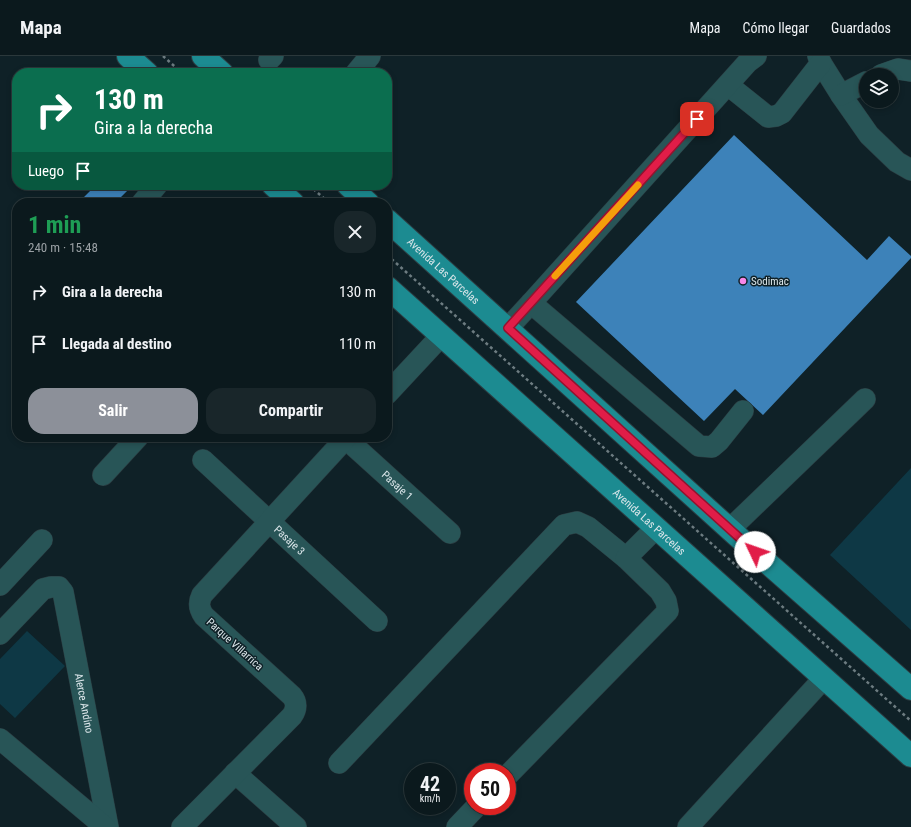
<!DOCTYPE html>
<html lang="es">
<head>
<meta charset="utf-8">
<style>
	body { margin:0; font-family:"Roboto Condensed",sans-serif; background:#19262a; color:#f1f3f6; height:100vh; display:flex; flex-direction:column; font-size:15px; white-space:nowrap }
	* { box-sizing:border-box; margin:0 }
	p { font-size:13px; color:#9aa0a4 }
	.icon { flex:none; width:22px; height:22px; fill:none; stroke:currentColor; stroke-width:2; stroke-linecap:round; stroke-linejoin:round }
	.map { position:relative; flex:1; overflow:hidden }
	.drawer { position:absolute; left:12px; top:142px; width:380px; height:244px; display:flex; flex-direction:column; background:#0b191d; border-radius:16px; box-shadow:0 2px 6px #0003,0 0 0 1px #2b383b }
	.drawer>* { flex:none }
	.banner { position:absolute; left:12px; top:12px; width:380px; height:122px; border-radius:16px; box-shadow:0 2px 6px #0003,0 0 0 1px #2b383b; background:#0b6e4f; color:#fff; overflow:hidden }
	.buttons { position:absolute; left:859px; top:12px; display:grid; gap:8px }
	.buttons a { display:grid; place-items:center; width:40px; height:40px; border-radius:50%; background:#0b191d; box-shadow:0 2px 6px #0003,0 0 0 1px #2b383b; font-size:20px }
	.speed { position:absolute; left:404px; top:707px; display:flex; gap:8px; font-size:20px; font-weight:700; text-align:center }
	.speed>* { display:grid; place-content:center; width:52px; height:52px; border-radius:50%; background:#0b191d; box-shadow:0 2px 6px #0003,0 0 0 1px #2b383b; line-height:1 }
	.speed small { font-size:10px; font-weight:400 }
	.speed .limit { border:6px solid #d22; background:#fff; color:#111 }
	.pin { position:absolute; display:grid; place-items:center; width:34px; height:34px; color:#fff; margin:-17px; border-radius:8px; box-shadow:0 2px 6px #0006 }
	.me { position:absolute; width:44px; margin:-22px; rotate:312deg; stroke-linejoin:round; filter:drop-shadow(0 0 3px #0008) }
	.turn { display:flex; align-items:center; gap:14px; height:84px; padding:0 16px; font-size:18px }
	.turn .icon { width:52px; height:52px; stroke-width:2.5 }
	.turn b { display:block; font-size:28px; line-height:34px }
	.then { display:flex; align-items:center; height:38px; padding:0 16px; background:#0003; gap:8px; font-size:15px }
	.round { display:grid; place-items:center; flex:none; width:42px; height:42px; border-radius:16px; background:#19262a }
	.summary { display:flex; align-items:center; justify-content:space-between; height:68px; padding:0 16px }
	h1 { font-size:24px; font-weight:700; line-height:30px; color:#1e9e55 }
	.cta { display:flex; gap:8px; margin-top:auto; padding:8px 16px }
	.cta a { flex:1; height:46px; border-radius:16px; background:#8c9099; color:#fff; font-size:16px; font-weight:700; line-height:46px; text-align:center }
	.cta a+a { background:#19262a; color:#f1f3f6 }
	ul { padding:0; list-style:none }
	li { display:flex; align-items:center; gap:12px; height:52px; padding:0 16px }
	li div { flex:1 }
	li b { display:block; font-size:15px }
	li em { font-style:normal }
	header { display:flex; align-items:center; gap:24px; box-sizing:border-box; height:56px; padding:0 20px; background:#0b191d; border-bottom:1px solid #2b383b }
	header strong { font-size:19px }
	nav { display:flex; gap:22px; margin-inline-start:auto; font-size:14px }
	.map>svg:first-child { display:block }
	.green { fill:#0e3845 }
	.building { fill:#3d82b9 }
	.lines { fill:none; stroke-linecap:round; stroke-linejoin:round }
	.minor-casing { stroke:#2c3d42; stroke-width:22 }
	.major-casing { stroke:#2c3d42; stroke-width:24 }
	.path { stroke:#6d7c81; stroke-width:2.5; stroke-dasharray:3 3; stroke-linecap:butt }
	.minor { stroke:#285557; stroke-width:21 }
	.major { stroke:#1c8b91; stroke-width:22 }
	.route-casing { stroke:#92132f; stroke-width:10 }
	.route { stroke:#e11d48; stroke-width:7 }
	.slow { stroke:#f59e0b; stroke-width:7 }
	.poi-dot { fill:#f987e8; stroke:#0f2127; stroke-width:1.5 }
	.labels { text-anchor:middle; stroke-width:3; stroke-linejoin:round; paint-order:stroke }
	.street-label { font-size:11px; fill:#dce7eb; stroke:#0f2127 }
	.poi-label { font-size:11px; fill:#dce7eb; stroke:#0f2127; text-anchor:start }
</style>
</head>
<body>
<header>
<strong>Mapa</strong>
<nav><a>Mapa</a><a>Cómo llegar</a><a>Guardados</a></nav>
</header>
<div class="map">
<svg width="911" height="771" viewBox="0 0 911 771">
	<rect width="100%" height="100%" fill="#0f2127"/>
	<path class="green" d="M911,412V574L830,499Z
		M27,575L65,610L15,662L0,648V603Z"/>
	<path class="building" d="M734,79L867,204L889,180L911,200V202L763,359L735,333L704,365L576,246Z
		M96,129H128L130,132L115,147H86L82,143Z"/>
	<g class="lines">
		<g class="minor-casing">
			<g id="minor">
				<path d="M818,0L821,7L841,39L869,79L897,106L911,114"/>
				<path d="M269,4L273,0"/>
				<path d="M356,17L370,0"/>
				<path d="M881,19L898,13L911,15"/>
				<path d="M728,29L768,61L776,60L782,57L821,7"/>
				<path d="M841,39L866,26"/>
				<path d="M142,147L157,129"/>
				<path d="M508,272L531,247"/>
				<path d="M387,338L441,280"/>
				<path d="M743,355L719,385L712,391L699,390L531,247L748,6L756,0"/>
				<path id="s1" d="M344,381L450,477"/>
				<path id="s2" d="M203,404L377,565"/>
				<path d="M103,419L138,381"/>
				<path d="M730,473L865,343"/>
				<path d="M0,529L42,484"/>
				<path id="s3" d="M0,578L43,533L51,531H59L63,536L108,771"/>
				<path d="M0,683L105,771"/>
				<path d="M339,707L564,469L577,466L588,471L626,502"/>
				<path d="M235,717L296,771"/>
				<path d="M507,720L668,555L666,545L660,535L626,502L656,472"/>
				<path d="M182,771L292,660C297,653 297,646 292,640L204,560C199,553 198,547 202,539L347,381"/>
				<path d="M457,771L477,750"/>
				<path d="M688,771L824,622"/>
			</g>
		</g>
		<g class="major-casing">
			<g id="major">
				<path d="M128,0L147,17"/>
				<path d="M203,0L222,17"/>
				<path d="M273,129L293,147"/>
				<path d="M348,129L368,147"/>
				<path id="s4" d="M387,164L755,496L911,633"/>
				<path id="s5" d="M387,231L911,700"/>
			</g>
		</g>
		<path class="path" d="M163,0L182,17
			M309,129L329,147
			M387,199L911,665"/>
		<use href="#minor" class="minor"/>
		<use href="#major" class="major"/>
	</g>
	<g class="lines">
		<g class="route-casing">
			<path id="route" d="M697,63L508,272L755,496"/>
		</g>
		<use href="#route" class="route"/>
		<path class="slow" d="M555,220L638,129"/>
	</g>
	<circle class="poi-dot" cx="743" cy="225" r="4"/>
	<g class="labels">
		<g class="street-label">
			<text dy="4" stroke="none"><textPath href="#s4" startOffset="76">Avenida Las Parcelas</textPath></text>
			<text dy="4" stroke="none"><textPath href="#s1" startOffset="72">Pasaje 1</textPath></text>
			<text dy="4" stroke="none"><textPath href="#s5" startOffset="352">Avenida Las Parcelas</textPath></text>
			<text dy="4" stroke="none"><textPath href="#s2" startOffset="118">Pasaje 3</textPath></text>
			<text transform="translate(235 588) rotate(42)" y="4">Parque Villarrica</text>
			<text dy="4" stroke="none"><textPath href="#s3" startOffset="198">Alerce Andino</textPath></text>
		</g>
		<g class="poi-label">
			<text x="751" y="229">Sodimac</text>
		</g>
	</g>
</svg>
<div class="buttons">
<a><svg class="icon" aria-label="layers" viewBox="0 0 24 24"><path d="M12 4l9 5-9 5-9-5zM3 14l9 5 9-5"/></svg></a>
</div>
<div class="speed"><div>42<small>km/h</small></div><div class="limit">50</div></div>
<div class="pin" style="left:697px;top:63px;background:#d93025"><svg class="icon" aria-label="arrive" viewBox="0 0 24 24"><path d="M6 21V4h12l-3 4 3 4H6"/></svg></div>
<svg class="me" style="left:755px;top:496px" viewBox="-20 -20 40 40"><circle r="19" fill="#fff"/><path d="M0-13L10 11 0 6-10 11z" fill="#e11d48"/></svg>
<div class="banner">
<div class="turn"><svg class="icon" aria-label="right" viewBox="0 0 24 24"><path d="M7 20v-9h11M14 6l5 5-5 5"/></svg><div><b>130 m</b>Gira a la derecha</div></div>
<div class="then">Luego<svg class="icon" aria-label="arrive" viewBox="0 0 24 24"><path d="M6 21V4h12l-3 4 3 4H6"/></svg></div>
</div>
<section class="drawer">
<div class="summary"><div><h1>1 min</h1><p>240 m · 15:48</p></div><a class="round"><svg class="icon" aria-label="close" viewBox="0 0 24 24"><path d="M6 6l12 12M18 6L6 18"/></svg></a></div>
<ul>
<li><svg class="icon" aria-label="right" viewBox="0 0 24 24"><path d="M7 20v-9h11M14 6l5 5-5 5"/></svg><div><b>Gira a la derecha</b></div><em>130 m</em></li>
<li><svg class="icon" aria-label="arrive" viewBox="0 0 24 24"><path d="M6 21V4h12l-3 4 3 4H6"/></svg><div><b>Llegada al destino</b></div><em>110 m</em></li>
</ul>
<div class="cta"><a>Salir</a><a>Compartir</a></div>
</section>
</div>
</body>
</html>
